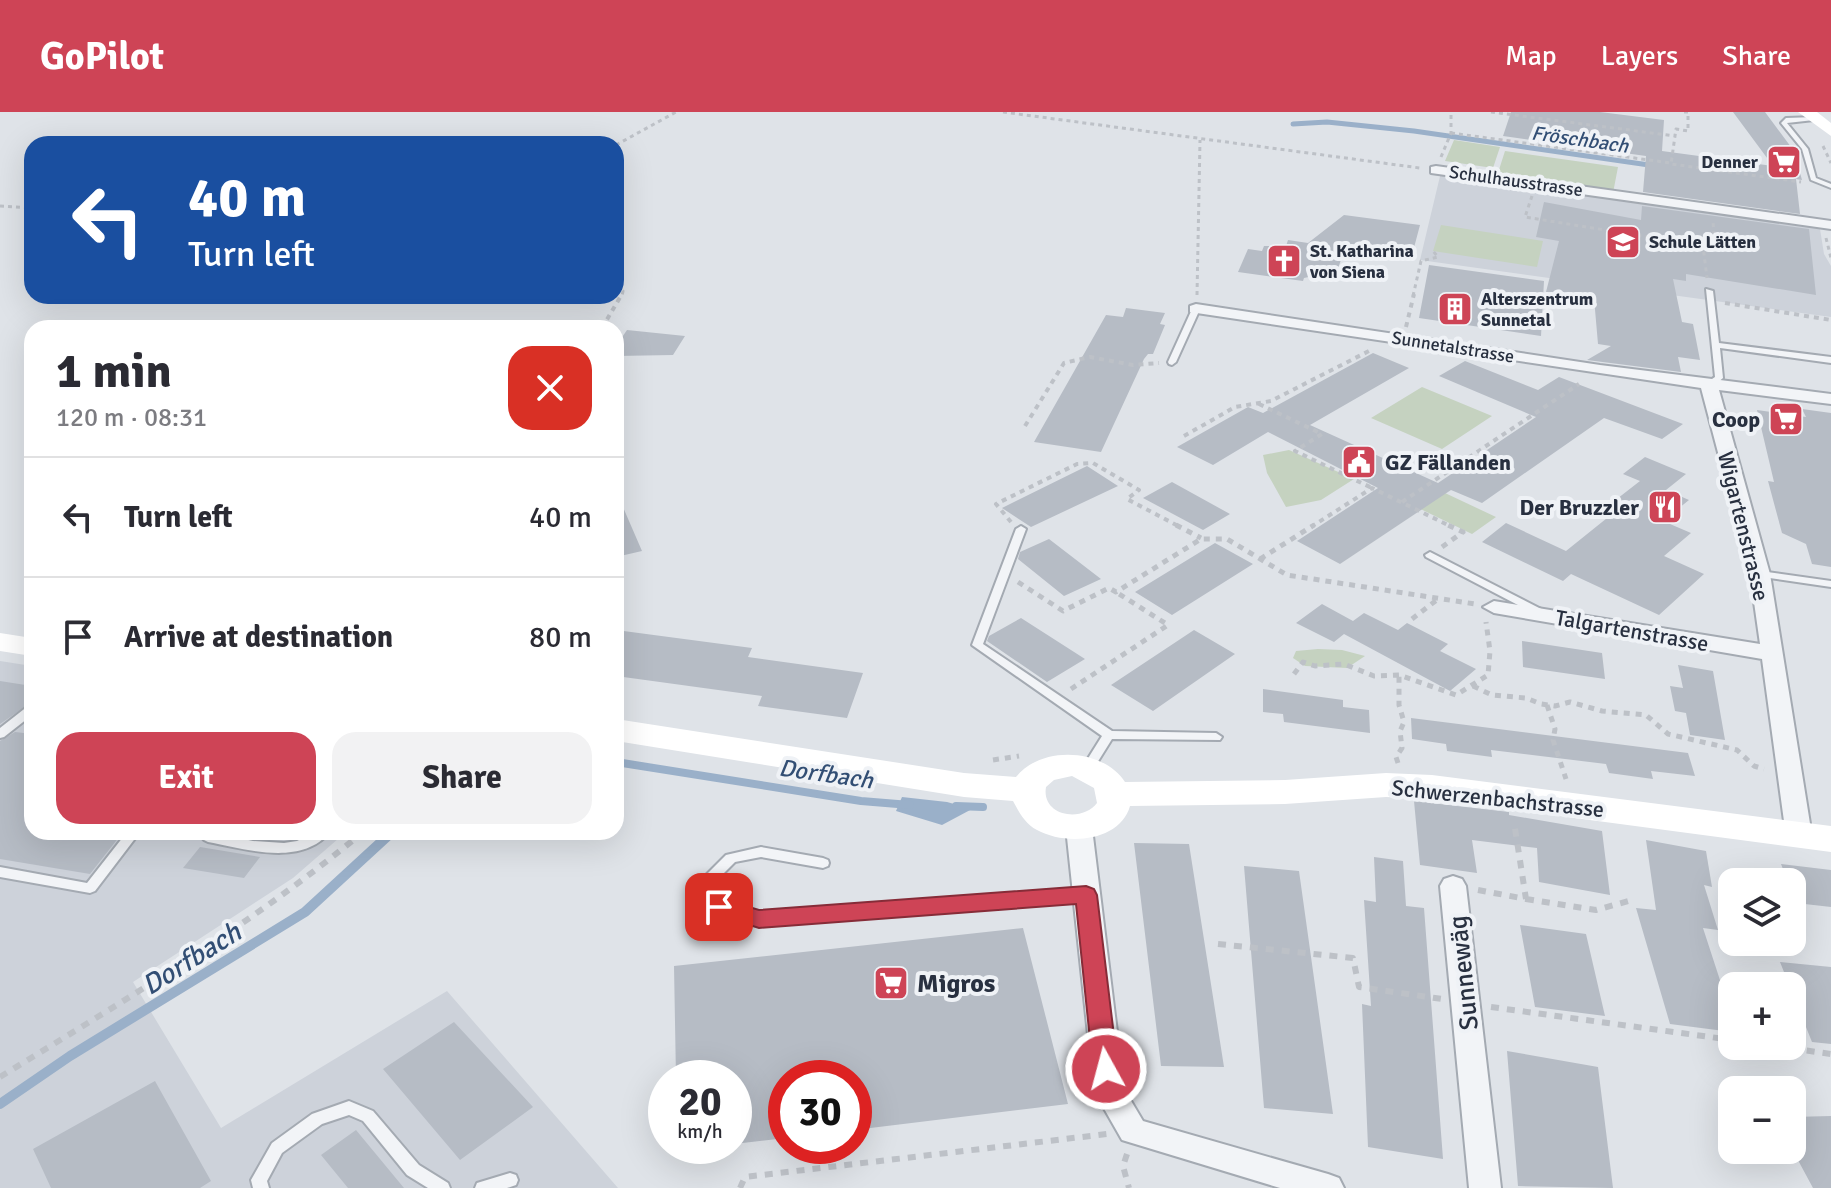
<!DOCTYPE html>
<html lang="en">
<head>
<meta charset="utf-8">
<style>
	body { margin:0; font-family:Signika,sans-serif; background:#f2f2f3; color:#2b2b33; height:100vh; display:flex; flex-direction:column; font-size:30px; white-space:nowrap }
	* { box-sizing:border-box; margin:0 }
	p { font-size:26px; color:#7c7c81 }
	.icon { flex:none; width:44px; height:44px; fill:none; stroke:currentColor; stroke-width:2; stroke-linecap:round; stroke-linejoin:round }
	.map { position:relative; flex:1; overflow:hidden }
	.side { position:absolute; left:24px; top:208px; width:600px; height:520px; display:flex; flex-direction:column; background:#fff; border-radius:24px; box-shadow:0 8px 32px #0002 }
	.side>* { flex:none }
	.banner { position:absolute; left:24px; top:24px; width:600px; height:168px; border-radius:24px; box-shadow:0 8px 32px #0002; background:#1a4fa0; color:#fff; overflow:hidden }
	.fabs { position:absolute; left:1718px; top:756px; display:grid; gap:16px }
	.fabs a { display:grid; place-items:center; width:88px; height:88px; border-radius:16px; background:#fff; box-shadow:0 8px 32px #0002; font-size:40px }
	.speed { position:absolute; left:648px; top:948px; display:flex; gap:16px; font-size:40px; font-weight:700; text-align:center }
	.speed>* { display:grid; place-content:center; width:104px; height:104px; border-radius:50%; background:#fff; box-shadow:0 8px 32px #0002; line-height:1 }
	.speed small { font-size:20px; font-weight:400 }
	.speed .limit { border:12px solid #d22; background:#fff; color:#111 }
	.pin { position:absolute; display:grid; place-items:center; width:68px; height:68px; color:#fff; margin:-34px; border-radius:16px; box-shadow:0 4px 12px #0006 }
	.me { position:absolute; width:88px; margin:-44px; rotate:353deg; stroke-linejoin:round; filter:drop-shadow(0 0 6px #0008) }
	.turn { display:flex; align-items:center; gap:28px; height:168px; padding:0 32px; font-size:36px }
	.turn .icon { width:104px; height:104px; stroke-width:2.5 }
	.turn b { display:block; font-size:56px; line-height:68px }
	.round { display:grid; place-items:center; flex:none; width:84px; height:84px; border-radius:24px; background:#f2f2f3 }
	.head { display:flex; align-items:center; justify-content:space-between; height:136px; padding:0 32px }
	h1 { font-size:48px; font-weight:800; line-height:60px }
	.cta { display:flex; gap:16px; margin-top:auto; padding:16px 32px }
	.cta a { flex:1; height:92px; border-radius:24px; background:#ce4456; color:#fff; font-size:32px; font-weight:800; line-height:92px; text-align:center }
	.cta a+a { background:#f2f2f3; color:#2b2b33 }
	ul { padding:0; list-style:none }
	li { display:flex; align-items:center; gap:24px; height:120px; padding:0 32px; border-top:2px solid #e1e1e2 }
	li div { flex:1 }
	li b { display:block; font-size:30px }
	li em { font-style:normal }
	header { display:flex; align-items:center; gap:48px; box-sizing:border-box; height:112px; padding:0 40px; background:#ce4456; color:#fff }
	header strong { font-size:38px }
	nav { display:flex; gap:44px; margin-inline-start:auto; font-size:28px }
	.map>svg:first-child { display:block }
	.built { fill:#cdd2da }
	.green { fill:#c5d2c0 }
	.water { fill:#9ab0c9 }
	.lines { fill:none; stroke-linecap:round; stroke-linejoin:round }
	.stream-far2 { stroke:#9ab0c9; stroke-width:5 }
	.stream-far1 { stroke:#9ab0c9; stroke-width:8 }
	.stream { stroke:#9ab0c9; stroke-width:10 }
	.building { fill:#b6bcc5 }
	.lane-casing { stroke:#a4aab2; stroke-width:4 }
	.street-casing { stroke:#a4aab2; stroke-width:4 }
	.path-far3 { stroke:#bdc1c7; stroke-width:3; stroke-dasharray:4 4; stroke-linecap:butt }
	.path-far2 { stroke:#bdc1c7; stroke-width:4; stroke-dasharray:5 5; stroke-linecap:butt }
	.path-far1 { stroke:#bdc1c7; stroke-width:5; stroke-dasharray:6 6; stroke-linecap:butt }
	.path { stroke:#bdc1c7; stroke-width:6; stroke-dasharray:8 8; stroke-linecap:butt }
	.lane { fill:#f2f4f7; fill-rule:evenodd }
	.street { fill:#f2f4f7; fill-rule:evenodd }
	.secondary { fill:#fff; fill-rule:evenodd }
	.route { fill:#ce4456; stroke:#862c38; stroke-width:2 }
	.labels { text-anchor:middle; stroke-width:8; stroke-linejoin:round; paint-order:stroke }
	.far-poi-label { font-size:18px; font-weight:bold; fill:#283040; stroke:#eff2f6; text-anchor:start }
	.far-street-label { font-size:18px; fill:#283040; stroke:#eff2f6 }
	.far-water-label { font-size:20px; font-style:italic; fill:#324e74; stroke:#eff2f6 }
	.poi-label { font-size:22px; font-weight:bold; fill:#283040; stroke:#eff2f6; text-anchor:end }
	.street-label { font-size:22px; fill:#283040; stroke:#eff2f6 }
	.water-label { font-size:24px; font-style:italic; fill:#324e74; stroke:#eff2f6 }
	.near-street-label { font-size:26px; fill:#283040; stroke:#eff2f6 }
	.near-poi-label { font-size:26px; font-weight:bold; fill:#283040; stroke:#eff2f6; text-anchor:start }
	.near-water-label { font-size:28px; font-style:italic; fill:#324e74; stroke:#eff2f6 }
</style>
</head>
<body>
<header>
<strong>GoPilot</strong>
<nav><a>Map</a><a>Layers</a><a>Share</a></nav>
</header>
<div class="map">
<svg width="1831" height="1076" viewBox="0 0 1831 1076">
	<rect width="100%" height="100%" fill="#dfe3e8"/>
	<path class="built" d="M1441,60L1810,113L1820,117L1824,142L1831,154V205L1420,148Z
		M0,549L32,554V720H346L293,766L133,870L221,1016L447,879L618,1076H0Z"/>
	<path class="green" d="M1454,28L1500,35L1493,56L1445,49Z
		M1505,39L1618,55L1613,81L1497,64Z
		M1441,113L1543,129L1537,155L1433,139Z
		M1422,275L1492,304L1442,337L1371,306Z
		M1289,338L1354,367L1321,388L1286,395L1267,361L1263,343Z
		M1428,373L1496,405L1472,422L1404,389Z
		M1318,537L1342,538L1365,544L1347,556L1305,554L1293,546L1296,539Z"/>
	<path class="water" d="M902,685L947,690L972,697L942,713L896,699Z"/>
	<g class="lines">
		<path class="stream-far2" d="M1293,12L1327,10L1414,19L1656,54"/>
		<path class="stream-far1" d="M616,650L861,689L910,693
			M956,694L983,695"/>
		<path class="stream" d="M0,992L70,944L305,800L392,720"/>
	</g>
	<path class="building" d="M1511,0H1600L1664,8L1662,39L1773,54L1733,0H1765L1794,39L1802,68L1796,67L1800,102L1643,80L1646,44L1503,24Z
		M1544,90L1641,108L1642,94L1809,117L1816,183L1686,162V169L1673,167L1682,210L1693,212L1700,248L1678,245L1681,260L1587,248L1611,234L1598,232L1594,186L1546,180L1559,129L1536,125Z
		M1344,103L1420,113L1411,147L1364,140L1362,148L1342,145L1336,162L1327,161L1304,166L1303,169L1238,160L1248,137L1262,139L1264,134H1286L1288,128L1308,131Z
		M1429,153L1544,169L1541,224L1419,206Z
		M1126,196L1165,201L1160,212L1165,213L1153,242H1148L1144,247L1101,340L1034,330L1106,203L1123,205Z
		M627,218L685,224L673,243L616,244V234Z
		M1373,241L1409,256L1310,313L1438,371L1536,305L1439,264L1465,249L1538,278L1559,265L1683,312L1662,327L1604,306L1482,391L1451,378L1340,452L1297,429L1378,376L1268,320L1213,353L1177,335L1248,295L1263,301Z
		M1802,297L1831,301V455L1812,452L1806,432L1782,421L1768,369L1774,370L1757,298L1806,305Z
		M1645,345L1686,362L1666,378L1689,388L1663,409L1691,421L1664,444L1704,462L1659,503L1571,462L1563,469L1482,430L1506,411L1566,439L1622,394L1613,390L1640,369L1623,362Z
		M1087,354L1118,374L1031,415L1002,396Z
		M1172,370L1230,402L1203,418L1143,386Z
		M616,379L642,439L616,445Z
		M1049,427L1101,467L1064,484L1018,447L1020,440Z
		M1215,431L1253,452L1172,503L1135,480Z
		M1322,492L1353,509L1364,501L1398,518L1407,511L1448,532L1440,539L1476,557L1450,579L1344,522L1334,530L1296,511Z
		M1021,506L1085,547L1047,570L987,529L989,524Z
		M616,518L752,536L748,545L863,561L847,606L758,594L762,584L616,564Z
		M1194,518L1235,542L1153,599L1111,573Z
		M1522,529L1602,541L1605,567L1523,555Z
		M1678,553L1713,559L1725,628L1690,623L1686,601L1675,599L1670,574L1683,576Z
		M0,569L32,574V590L0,612Z
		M1263,577L1343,588V595L1369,598L1370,621L1284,610L1283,602L1263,600Z
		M1411,606L1688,641L1695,664L1651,659L1653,667L1609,661L1606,652L1491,638L1492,645L1447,639L1446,632L1412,627Z
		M15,620L32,622V720H123L90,762L0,747V629Z
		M1414,689L1509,700V703L1602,719L1610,783L1539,770L1537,736L1472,728L1477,761L1420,753Z
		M1646,728L1706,739L1712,775L1704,773L1718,818L1703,816L1732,905V920L1670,912L1636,796L1656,798Z
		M1134,731L1189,732L1224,955L1161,954Z
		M200,735L260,745L244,766L183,756Z
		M1374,745L1403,749L1406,794L1424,796L1443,1047L1368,1035L1362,892L1371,894L1364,788L1376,790Z
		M1781,752L1831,758V795L1796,791L1792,770H1788Z
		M1244,754L1299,759L1333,1002L1264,996Z
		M1520,813L1586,822L1605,904L1535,895Z
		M1023,816L1068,992L854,1018V966H786V1026L734,1032V966H676L674,854Z
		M1780,850L1831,855V932L1812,930Z
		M454,910L533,995L460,1048L383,957Z
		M1507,939L1598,955L1613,1076L1518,1074Z
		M155,969L211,1069L200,1076H51L33,1037Z
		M1831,1004V1076H1813L1792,1037V1005Z
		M356,1018L404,1076H348L321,1043Z"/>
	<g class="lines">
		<g class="lane-casing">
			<path id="lane" d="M1816,5V7L1814,8L1787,11L1808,37L1816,66L1831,72V76L1811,68L1802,37L1781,11L1786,6Z
				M1706,177L1713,179L1719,231L1831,245V251L1720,236L1723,266L1712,275H1706V271L1715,265Z
				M1193,195L1200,197L1176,250L1172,253L1169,252L1168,250Z
				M1021,414L1026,417L983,532L1112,619L1216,621L1222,625L1220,628L1112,627L1092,659H1084L1082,656L1102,624L972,533L1016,417Z
				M1430,440L1545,499L1546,501L1541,504L1537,503L1426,445L1425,443Z
				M1760,459L1831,469V475L1756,464L1755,462L1756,460Z
				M32,593V603L4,625L0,626V616L28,594Z
				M127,720H140L95,779L90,781L0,765V755L87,771Z
				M197,720H211L253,729L284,731L297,729L315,720H330C301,755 246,737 208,730L204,728Z
				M761,735L823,746L828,748L829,751L828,754L823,756L761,745L735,750L718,767L725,792L759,802L1085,778L1090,779L1092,783L1090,787L1085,788L759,812L714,799L704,766L706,763L726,743Z
				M349,989L373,999L419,1053L448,1071L450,1076H428L407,1063L363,1009L349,1003L322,1012L282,1041L267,1069L269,1076H253L251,1068L272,1031L312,1002Z
				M510,1061L516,1063L518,1068L516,1073L507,1076H475L477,1071Z"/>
		</g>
		<g class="street-casing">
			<path id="street" d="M1436,54L1831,109V117L1431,61V55Z
				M1196,192L1600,253L1831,282V292L1719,278L1770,462L1812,724L1808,730L1799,733L1790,730L1786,724L1762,547L1494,501L1483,495L1494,489L1760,532L1750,462L1701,276L1190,200V194Z
				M1079,707L1088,710L1092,716L1124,977L1143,1009L1328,1062L1339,1066L1344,1076H1280L1122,1028L1094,979L1066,716L1070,710Z
				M1453,764L1462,767L1466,774L1501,1076H1469L1440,774L1444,767Z"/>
		</g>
		<path class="path-far3" d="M1003,0L1420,56
			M1491,0L1675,24
			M1684,0H1688V19L1676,17L1671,52L1801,70
			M1451,21L1671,51
			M616,33L676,0
			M1823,34L1831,51
			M1441,45L1451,21V0
			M1532,84L1525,105L1703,134L1707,166
			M0,94L32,96
			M1826,126L1831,146
			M1703,134L1715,135L1713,110
			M616,174L623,179L622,184
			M1197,183L1200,28
			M1413,184L1421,149L1438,145L1433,139"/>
		<path class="path-far2" d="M1725,191L1831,208
			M1406,215L1414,182
			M602,216L622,182
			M1259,292L1322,322L1295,339L1372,376
			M1025,314L1064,251L1090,245L1133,253L1159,251
			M1184,324L1235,295L1271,289L1369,239
			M1402,390L1579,272
			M1011,410L996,392L1077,352L1093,351L1139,378L1127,387L1180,415
			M1311,415L1372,376L1452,415"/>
		<path class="path-far1" d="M1176,413L1201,426
			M1442,435L1463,420L1448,413
			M1260,447L1314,413
			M1018,470L1063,499L1109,476L1116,480L1201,427H1227L1287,463L1475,492
			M1412,507L1438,487
			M1294,562L1303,550L1315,554L1344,552L1374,564L1399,563L1456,583L1488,563L1490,539L1486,510
			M1473,574L1492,583L1526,586L1541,592L1555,594L1570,590L1602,599L1646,603L1668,622L1737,638L1754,654L1764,657
			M1071,577L1168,513L1116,480
			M1547,593L1555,617L1553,628L1566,667
			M993,648L1019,644
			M1398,651L1396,645L1402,636L1400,619L1404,610L1399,593V563"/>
		<path class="path" d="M1478,778L1526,787L1514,710
			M1526,787L1596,798L1632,788
			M1218,832L1353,846L1359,875L1442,887
			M1491,895L1732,928
			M1775,934L1831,942
			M0,965C125,888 250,814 363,720
			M1127,1042L1123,1054L1129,1076
			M740,1076L745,1065L1107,1022"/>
		<use href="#lane" class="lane"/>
		<use href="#street" class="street"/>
		<path class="secondary" d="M1798,0H1817L1831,11V24Z
			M0,521L32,526V544L0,539Z
			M616,607L964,661L1016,665C1041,633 1103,636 1125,670L1285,668L1386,661L1432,663L1831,714V740L1432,687L1386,685L1285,692L1130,694C1120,730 1066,734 1037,718C1025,712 1019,700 1013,689L964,685L616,629ZM1072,664L1094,676L1097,691C1082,711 1041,704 1046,675L1054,668Z"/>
	</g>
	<path class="route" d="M1086,774L1094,777L1097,783L1118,957L1114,965L1106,968L1097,965L1093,957L1076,792L759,816L711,801L708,795L711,789L719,786L759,798Z"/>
	<defs>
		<g id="supermarket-square" transform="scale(1.8)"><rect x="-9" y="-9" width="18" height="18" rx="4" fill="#ce4456" stroke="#eff2f6"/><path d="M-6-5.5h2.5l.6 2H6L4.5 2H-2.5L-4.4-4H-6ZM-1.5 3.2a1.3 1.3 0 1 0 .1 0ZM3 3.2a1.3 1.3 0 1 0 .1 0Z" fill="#fff"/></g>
		<g id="school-square" transform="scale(1.8)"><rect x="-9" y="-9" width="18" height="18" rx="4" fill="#ce4456" stroke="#eff2f6"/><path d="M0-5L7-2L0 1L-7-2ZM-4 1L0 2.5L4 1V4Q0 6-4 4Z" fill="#fff"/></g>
		<g id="church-square" transform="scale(1.8)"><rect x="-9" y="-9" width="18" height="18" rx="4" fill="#ce4456" stroke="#eff2f6"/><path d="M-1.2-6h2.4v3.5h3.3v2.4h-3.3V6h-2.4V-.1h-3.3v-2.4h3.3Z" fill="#fff"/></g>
		<g id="building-square" transform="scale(1.8)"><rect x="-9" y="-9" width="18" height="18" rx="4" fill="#ce4456" stroke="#eff2f6"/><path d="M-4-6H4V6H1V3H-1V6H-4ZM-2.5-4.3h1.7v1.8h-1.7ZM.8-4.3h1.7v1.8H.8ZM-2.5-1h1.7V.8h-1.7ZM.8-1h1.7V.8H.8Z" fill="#fff"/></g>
		<g id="civic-square" transform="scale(1.8)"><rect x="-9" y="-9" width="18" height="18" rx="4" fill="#ce4456" stroke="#eff2f6"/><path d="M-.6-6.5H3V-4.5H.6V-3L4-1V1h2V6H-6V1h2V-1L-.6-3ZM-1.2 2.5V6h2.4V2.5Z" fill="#fff"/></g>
		<g id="restaurant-square" transform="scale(1.8)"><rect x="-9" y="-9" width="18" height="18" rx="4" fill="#ce4456" stroke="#eff2f6"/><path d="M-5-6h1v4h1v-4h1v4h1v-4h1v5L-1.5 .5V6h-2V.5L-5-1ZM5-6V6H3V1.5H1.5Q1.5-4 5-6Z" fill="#fff"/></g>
	</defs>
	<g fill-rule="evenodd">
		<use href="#supermarket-square" x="1784" y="50"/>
		<use href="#school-square" x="1623" y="130"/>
		<use href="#church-square" x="1284" y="149"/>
		<use href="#building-square" x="1455" y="197"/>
		<use href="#supermarket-square" x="1786" y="307"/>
		<use href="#civic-square" x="1359" y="350"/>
		<use href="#restaurant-square" x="1665" y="395"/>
		<use href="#supermarket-square" x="891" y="871"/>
	</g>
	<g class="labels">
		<g class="far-poi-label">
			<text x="1758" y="56" text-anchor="end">Denner</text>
			<text x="1649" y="136">Schule Lätten</text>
			<text x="1310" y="145">St. Katharina<tspan x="1310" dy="21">von Siena</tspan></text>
			<text x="1481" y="193">Alterszentrum<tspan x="1481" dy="21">Sunnetal</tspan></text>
		</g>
		<g class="far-street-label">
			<text transform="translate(1516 69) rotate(8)" y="6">Schulhausstrasse</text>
			<text transform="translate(1453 235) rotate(9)" y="6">Sunnetalstrasse</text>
		</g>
		<g class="far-water-label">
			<text transform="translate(1580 27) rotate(8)" y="7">Fröschbach</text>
		</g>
		<g class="poi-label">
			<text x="1760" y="315">Coop</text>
			<text x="1385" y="358" text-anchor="start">GZ Fällanden</text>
			<text x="1639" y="403">Der Bruzzler</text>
		</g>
		<g class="street-label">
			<text transform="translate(1744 414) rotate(76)" y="8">Wigartenstrasse</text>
			<text transform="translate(1632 518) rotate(10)" y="8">Talgartenstrasse</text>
			<text transform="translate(1498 686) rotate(6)" y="8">Schwerzenbachstrasse</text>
		</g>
		<g class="water-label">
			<text transform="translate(826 662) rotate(8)" y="8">Dorfbach</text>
		</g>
		<g class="near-street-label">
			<text transform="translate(1463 861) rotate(-96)" y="9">Sunnewäg</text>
		</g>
		<g class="near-poi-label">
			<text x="917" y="880">Migros</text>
		</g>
		<g class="near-water-label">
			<text transform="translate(191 846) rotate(-32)" y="10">Dorfbach</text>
		</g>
	</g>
</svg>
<div class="fabs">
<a><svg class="icon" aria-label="layers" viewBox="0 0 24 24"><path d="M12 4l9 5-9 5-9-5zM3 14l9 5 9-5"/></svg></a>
<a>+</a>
<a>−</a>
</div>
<div class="speed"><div>20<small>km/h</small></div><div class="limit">30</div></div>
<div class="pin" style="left:719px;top:795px;background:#d93025"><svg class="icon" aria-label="arrive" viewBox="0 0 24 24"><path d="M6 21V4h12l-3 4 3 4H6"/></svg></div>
<svg class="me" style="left:1106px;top:957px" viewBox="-20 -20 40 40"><circle r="17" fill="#ce4456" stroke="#fff" stroke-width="3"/><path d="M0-11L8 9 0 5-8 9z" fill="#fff"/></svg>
<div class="banner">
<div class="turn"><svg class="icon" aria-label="left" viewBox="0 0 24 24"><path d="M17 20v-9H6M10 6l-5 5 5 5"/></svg><div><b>40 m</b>Turn left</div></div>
</div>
<section class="side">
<div class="head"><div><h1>1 min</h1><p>120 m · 08:31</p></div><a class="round" style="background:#d93025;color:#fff"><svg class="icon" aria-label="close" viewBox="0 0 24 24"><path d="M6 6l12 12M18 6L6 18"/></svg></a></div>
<ul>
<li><svg class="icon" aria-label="left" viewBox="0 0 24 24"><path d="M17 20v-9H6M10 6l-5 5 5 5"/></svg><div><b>Turn left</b></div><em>40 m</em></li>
<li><svg class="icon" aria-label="arrive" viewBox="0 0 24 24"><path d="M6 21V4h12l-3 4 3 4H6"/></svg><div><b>Arrive at destination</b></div><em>80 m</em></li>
</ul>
<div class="cta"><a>Exit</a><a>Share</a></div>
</section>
</div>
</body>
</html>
